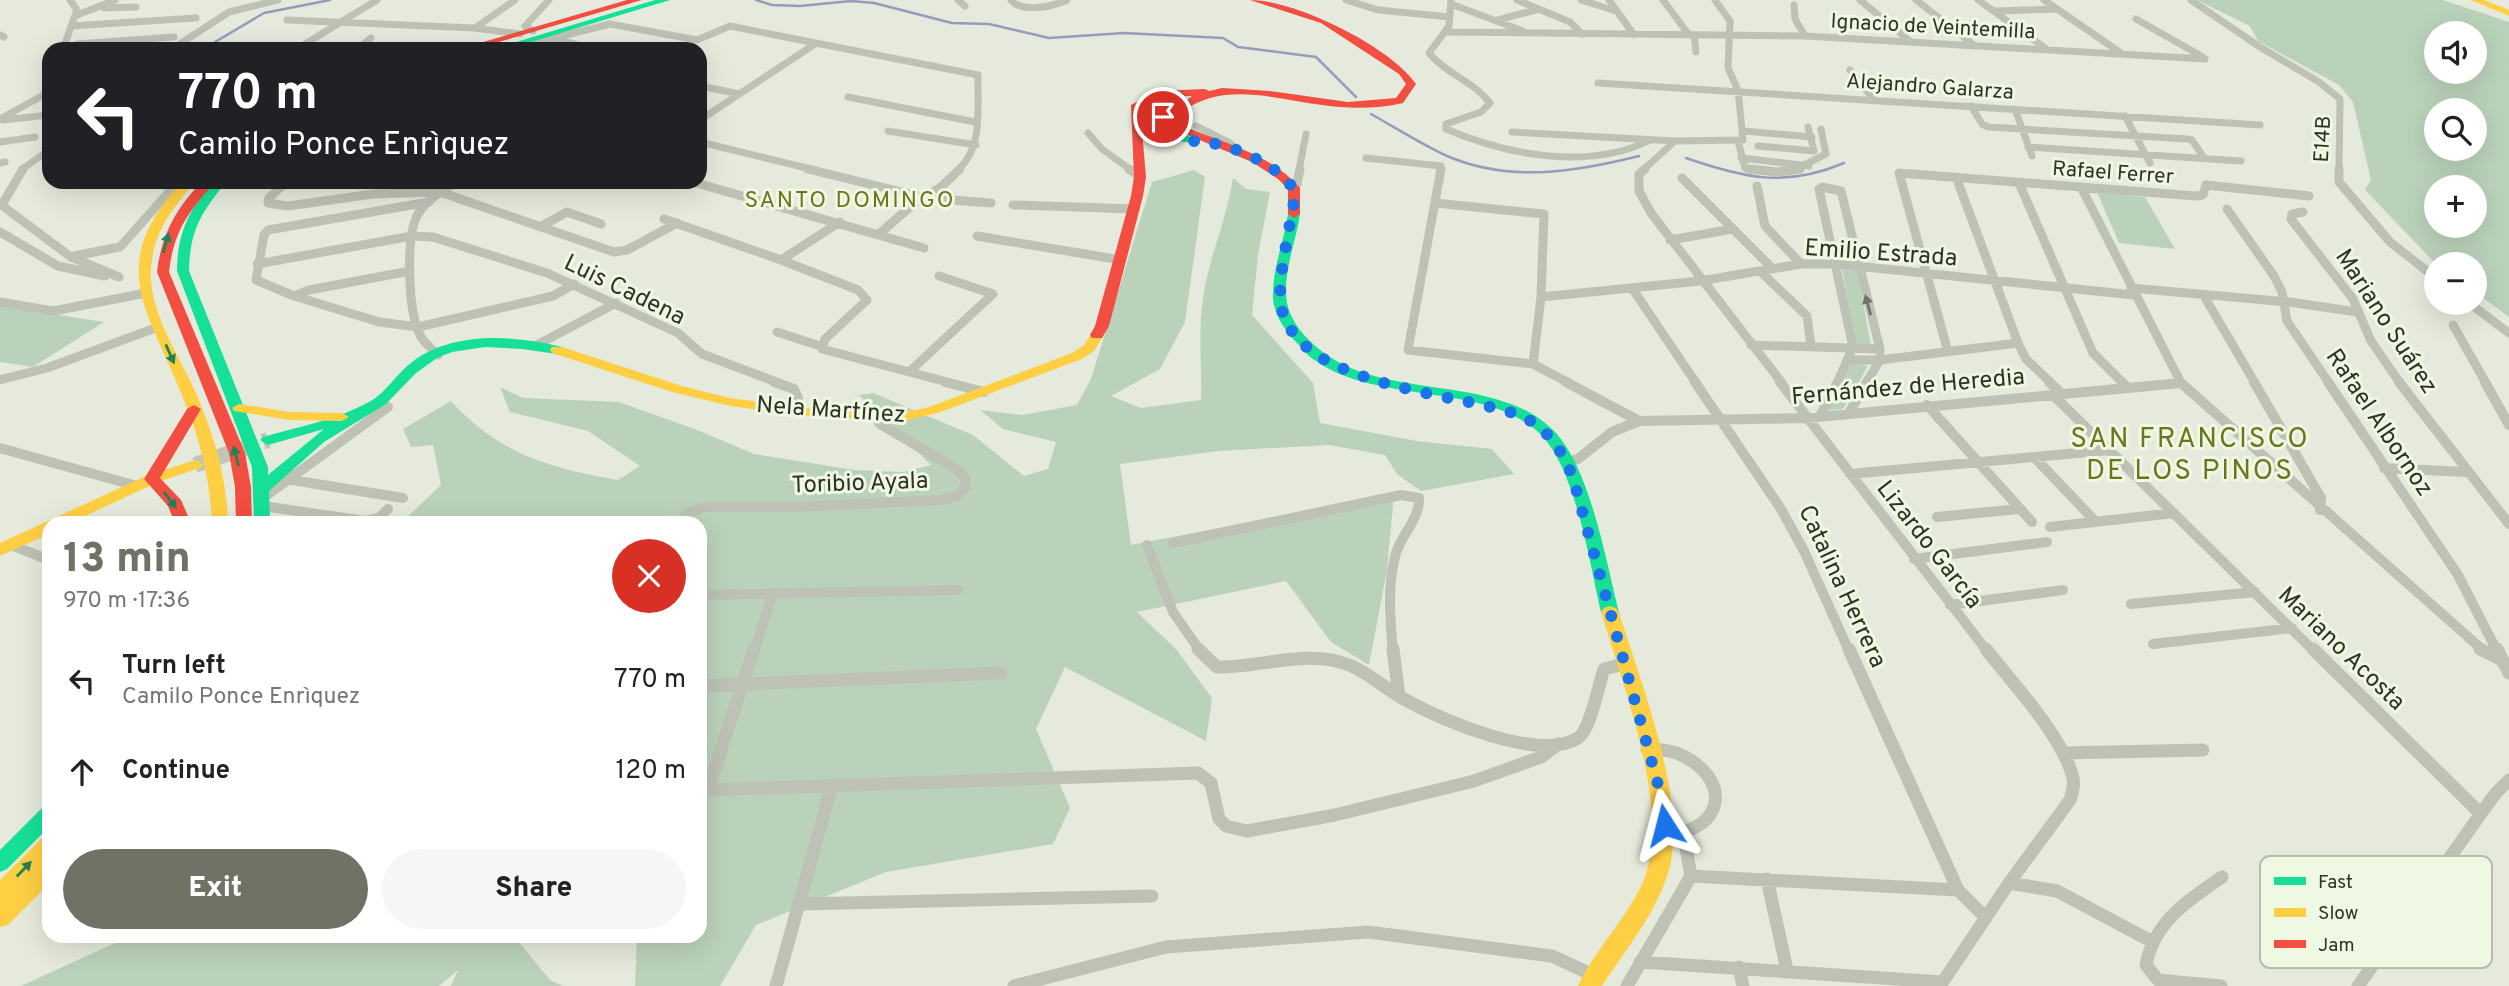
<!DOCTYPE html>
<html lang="en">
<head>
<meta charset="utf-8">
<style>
	body { margin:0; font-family:Overpass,sans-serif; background:#f6f6f6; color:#222; height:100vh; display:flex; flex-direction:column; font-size:26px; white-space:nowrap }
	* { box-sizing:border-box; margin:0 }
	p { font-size:23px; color:#767676 }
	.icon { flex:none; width:38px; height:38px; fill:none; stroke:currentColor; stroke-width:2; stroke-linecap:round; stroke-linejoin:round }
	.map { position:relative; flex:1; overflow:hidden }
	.sheet { position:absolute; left:42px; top:516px; width:665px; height:427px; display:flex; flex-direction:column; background:#fff; border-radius:21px; box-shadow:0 7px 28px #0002 }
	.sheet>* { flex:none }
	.guide { position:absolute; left:42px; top:42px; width:665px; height:147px; border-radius:21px; box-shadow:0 7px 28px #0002; background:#202124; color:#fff; overflow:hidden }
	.controls { position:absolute; left:2424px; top:21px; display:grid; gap:14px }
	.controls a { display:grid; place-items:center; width:63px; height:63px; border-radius:50%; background:#fff; box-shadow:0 7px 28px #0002; font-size:35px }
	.pin { position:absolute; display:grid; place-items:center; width:60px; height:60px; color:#fff; margin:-30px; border:4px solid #fff; border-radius:50%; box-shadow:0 2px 7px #0007 }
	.me { position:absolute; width:77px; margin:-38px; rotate:351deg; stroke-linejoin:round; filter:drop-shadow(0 0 5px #0008) }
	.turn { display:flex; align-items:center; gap:24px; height:147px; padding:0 21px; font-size:32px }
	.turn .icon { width:91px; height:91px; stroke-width:2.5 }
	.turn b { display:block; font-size:49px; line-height:60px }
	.round { display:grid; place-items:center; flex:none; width:74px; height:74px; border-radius:37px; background:#f6f6f6 }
	.headline { display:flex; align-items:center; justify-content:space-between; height:119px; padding:0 21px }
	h1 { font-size:42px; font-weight:800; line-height:52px; color:#6f7265 }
	.cta { display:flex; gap:14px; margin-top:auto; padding:14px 21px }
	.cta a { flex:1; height:80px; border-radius:42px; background:#6f7265; color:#fff; font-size:28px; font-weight:800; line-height:80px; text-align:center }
	.cta a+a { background:#f6f6f6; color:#222 }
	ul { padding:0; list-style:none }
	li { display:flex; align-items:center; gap:21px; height:91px; padding:0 21px }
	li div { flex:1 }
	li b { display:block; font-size:26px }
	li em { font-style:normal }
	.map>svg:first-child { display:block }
	.green { fill:#bad2ba; fill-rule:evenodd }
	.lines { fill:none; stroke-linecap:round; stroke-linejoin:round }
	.stream { stroke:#979cba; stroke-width:2.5 }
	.secondary-tunnel { stroke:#c1c5b7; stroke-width:16; stroke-dasharray:16 8; stroke-linecap:butt }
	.street-far3 { stroke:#bec2b5; stroke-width:7 }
	.street-far2 { stroke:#bec2b5; stroke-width:9 }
	.street-far1 { stroke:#bec2b5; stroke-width:10 }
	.street { stroke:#bec2b5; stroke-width:13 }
	.fast { fill:#16e098; fill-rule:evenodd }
	.slow { fill:#ffcf43; fill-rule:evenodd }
	.jam { fill:#f24e42; fill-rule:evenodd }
	.oneway { fill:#248059 }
	.oneway2 { fill:#707366 }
	.route { stroke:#1a73e8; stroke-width:12; stroke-dasharray:0 21.6 }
	.labels { text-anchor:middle; stroke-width:6; stroke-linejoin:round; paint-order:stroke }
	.far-street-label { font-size:21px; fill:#303225; stroke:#eff8e2 }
	.far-quarter-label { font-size:23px; letter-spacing:2px; fill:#6c751e; stroke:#eff8e2 }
	.street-label { font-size:24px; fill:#303225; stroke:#eff8e2 }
	.quarter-label { font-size:28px; letter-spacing:2px; fill:#6c751e; stroke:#eff8e2 }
	.key { fill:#eff8e2; stroke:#b6bda9; stroke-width:2 }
	.key-label { font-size:19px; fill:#303225 }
</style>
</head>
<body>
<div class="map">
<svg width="2509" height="986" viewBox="0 0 2509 986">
	<rect width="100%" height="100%" fill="#e5eadc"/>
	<path class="green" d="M2197,0H2443L2509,22V317L2475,292L2474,264H2436L2365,190L2371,180L2353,102L2339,85L2258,41L2250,26ZM2436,33H2474V72H2436ZM2436,110H2474V149H2436ZM2436,187H2474V226H2436Z
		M1194,170L1205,177L1185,322L1160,369L1111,396L1141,408L1201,400C1202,369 1198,327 1203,298C1209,257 1227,219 1233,178L1246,189L1270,192L1258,255L1252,315L1313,383L1320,423L1417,441L1492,449L1514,474L1421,491L1397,474L1385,455L1329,445L1218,451L1120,464L1131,545L1394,494L1387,570L1369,665L1331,642L1286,581L1137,612L1176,649L1212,698L1206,741L1065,667L1036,729L1070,808L1053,844L886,872L756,925L720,986H635L637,936H700V523H401L441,485L433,445L411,447L403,429L451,401C499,454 550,468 618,480L640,466L588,431L510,412L500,387L523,398L619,402L700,431L754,454L854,470L903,472L931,465L859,395L873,393L973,435L1024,476L1048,469L1056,442L1003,429L980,410L1023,415L1077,405L1091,379L1152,182Z
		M2097,192L2145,197L2175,249L2119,243Z
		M1842,269L1857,270L1871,346L1855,344Z
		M0,306L104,322L33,367L0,362Z
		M1851,363L1868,366L1843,409L1828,410Z
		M130,936H514L550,980L563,986H451L458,970L439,986H21Z"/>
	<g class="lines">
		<path class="stream" d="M756,0L772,5L800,6L851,1L874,3L952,23L989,24L1049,38L1124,33L1223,38L1238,47L1316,57L1356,97
			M217,47L215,42L264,13L330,0
			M1371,114C1396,128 1421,144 1447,156C1510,183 1575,172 1639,156
			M1686,158C1744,178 1785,188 1844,163"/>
		<path class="secondary-tunnel" d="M195,465L268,440"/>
		<path class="street-far3" d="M958,0L965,6
			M1011,0C1021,13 1052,7 1067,0
			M1346,0L1378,10L1450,17
			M1451,0L1449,26L1429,53C1446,74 1473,81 1490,103L1481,112L1446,124V129C1507,155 1589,171 1650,140
			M1517,0L1570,22L1582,34
			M1581,0L1616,11
			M1609,0L1634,35
			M1663,0L1689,35
			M1860,0L1911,42
			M1916,0L1974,45
			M1978,0L2048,50
			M2044,0L2121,53
			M2191,0L2260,47L2319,82L2340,99L2339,170
			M1451,4L1523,31
			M1794,5L1795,19L1805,36
			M104,8L136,7
			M1995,11L2056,9
			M75,16L115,0
			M2136,19L2203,57
			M287,20L475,28L520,34
			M1498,20L1539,9
			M71,26L196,18
			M475,28L515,0
			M533,31L525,26L549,0
			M1448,32L1805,36L2205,59
			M0,35L4,37
			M1694,35L1696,52
			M555,39L593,49
			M77,44L174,37
			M63,49L77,10L70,0
			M172,49L229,12L278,0
			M297,49L377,0
			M357,49L371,38
			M510,49L610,24L697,40L730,26L978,75C977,109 984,146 958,170
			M1850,70L1874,100
			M1598,83L2260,125
			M700,86L740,94
			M848,97L975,122
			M1971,106L1982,124L1988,127L2187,139L2192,140L2204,158
			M2015,109L2032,156
			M2125,116L2150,163
			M0,119L49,92
			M3,120L49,115
			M700,120L815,44
			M1196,126L1230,143L1242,154
			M888,131L976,145
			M1744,131L1812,137
			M1512,132L1675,141L1743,140L1738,90L1728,68L1730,21L1715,0
			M1088,133L1102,149L1131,170
			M1738,141L1745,168L1757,170
			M0,142L35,137
			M700,142L815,170
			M1758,146L1814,151L1808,127
			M2028,147L2241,161
			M1366,158L1441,166L1440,170
			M1741,158L1809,166
			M0,163L5,162
			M21,170L49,150
			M1299,170L1306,134
			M1643,170L1675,141
			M1794,170L1826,154L1821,129"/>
		<path class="street-far2" d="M23,169L3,203L4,207L71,257L119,277
			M808,169L926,198L991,203
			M1129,169L1140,177
			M1441,169L1408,350L1533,364L1569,383
			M1645,169L1639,174V191L1651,213L1782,383
			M1748,169L1778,172L1800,169
			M2339,169V182L2390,242L2436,278
			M1956,177L2018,343L2026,359L2051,383
			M1682,178L1773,269
			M286,182L269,198L268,203L288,206L373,194L440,192L614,252L627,250L677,223
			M693,182L924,248
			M2019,183L2093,353L2123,383
			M1292,186L1297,184L1300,169
			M1757,186L1765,226L1801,264
			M2081,187L2181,383
			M429,202L268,230L264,235L256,280L294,296L379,322L418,327L553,296L574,284
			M1435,203L1544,214L1541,297L1533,364
			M1013,205L1135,209
			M2227,209L2274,276L2282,292L2287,321L2329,383
			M2303,212L2292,214L2291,219L2353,299L2371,341L2400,383
			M664,219L781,260
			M840,222L781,260L858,290L867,300L825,339L822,349L951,383
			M540,227L567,212L601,224
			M0,232L58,266L105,276
			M879,234L918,200L940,188L960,169
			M977,236L1121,260
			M1670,240L1733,229
			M74,256L120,247L178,182
			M257,264L412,236L433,237L547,273L678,333L702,354L779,383
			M1760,271L1807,316L1811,346
			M1632,288L1696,383
			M2131,288L2289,302L2357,312
			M294,296L309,290L410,271
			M2204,296L2255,383
			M1541,297L1700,281L1801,264H1837L2134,295
			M0,302L53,311L146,293
			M2469,303L2509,333
			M2453,325L2486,383
			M777,332L820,346
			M1751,345L1880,349
			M535,346L616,303
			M1948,352L1899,173L2196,196L2203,195L2206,185L2309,196
			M438,355C432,349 424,343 420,335C408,312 406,241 416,218C423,202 442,190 456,182
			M1849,360H1880L2018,343
			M909,372L993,294L939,276
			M0,380L47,368L158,327
			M1837,383L1853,347L1819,189L1822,187L1841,191L1880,349V360L1866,383
			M2177,383H2181"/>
		<path class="street-far1" d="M774,382L794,389L798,398L796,409
			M945,382L984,392
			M1566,382L1639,421
			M1695,382L1781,509L1804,551L1849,651
			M1780,382L1987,651
			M2049,382L2061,393
			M2122,382L2127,387
			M2180,382L2484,651
			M2254,382L2321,498L2320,510
			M2328,382L2458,575L2497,651
			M2399,382L2509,524
			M2485,382L2509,425
			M2052,394L2314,651
			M1927,405L2032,522
			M1849,413L1867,382
			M1820,416L1838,382
			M0,448L137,486
			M2035,458L2095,521
			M1567,462L1578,459L1612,432L1639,421L1807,418L2181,383
			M2384,468L2466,472
			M1850,474L2110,450
			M292,480L403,498
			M263,498L388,407
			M263,506L365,521L379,518L388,509
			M1937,517L2019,509
			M680,523L686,514L703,507H794L942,500L958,495L966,487L965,478L958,470L880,424L875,416
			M2050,527L2174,513
			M1173,543L1401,495L1419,498C1420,518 1402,534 1396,553C1387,584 1390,619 1393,651
			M11,545L49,560
			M1147,545L1173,612L1200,651
			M1914,559L2047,542
			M700,595L958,590
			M2131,604L2255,592
			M1950,605L2063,590
			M2153,644L2292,628
			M754,651L773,593"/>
		<path class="street" d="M754,649L708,790L1198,773L1211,783L1219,819L1226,826L1247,831L1335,815L1474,781L1541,757L1558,744
			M1198,649L1217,667C1258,668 1299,651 1340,662C1364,668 1382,687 1404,699C1440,719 1539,763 1578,738C1590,731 1599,684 1604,669L1624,664
			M1393,649L1399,696
			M1849,649L1958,890L1986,918
			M2313,649L2481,814
			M2480,649L2500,659
			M2497,649L2509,673
			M700,686L1001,673
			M1647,749C1658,750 1669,749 1679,754C1733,778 1726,832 1664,835
			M2063,753L2203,750
			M1684,837L1691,876
			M1767,879L1787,970
			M2009,883L2057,891L2151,941
			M800,904L1152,896
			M1640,962L1942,982
			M1739,967L1743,986
			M776,986L832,785
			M1014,986L1166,947L1368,932L1552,956L1595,976
			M1627,986L1691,876L1958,890
			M1940,986L2009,883L2070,800C2073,791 2075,783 2072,774C2059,732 2013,684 1986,649
			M2221,986L2158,980L2146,965C2154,922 2188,900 2222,877
			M2358,986L2495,794L2509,780"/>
		<path class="fast" d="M655,0H670L508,49H493Z
			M1149,94H1157L1171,100L1173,126L1191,138V142C1168,144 1159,123 1162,103L1149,98Z
			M214,182H226C201,213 190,230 189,271L268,467V475L324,429L268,445L260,440L263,437C298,427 336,420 369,402C387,392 396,374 412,362C453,331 514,335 562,347L564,350L557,354L522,349L485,347L452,352L437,358L416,373L386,404L324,442L269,491L270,523H254L252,467L177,271C177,235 189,208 214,182Z
			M1294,210L1300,214C1296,243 1282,273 1287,303C1290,317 1298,329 1308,339C1372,406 1489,369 1552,429C1590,465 1606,562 1619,612L1616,616H1604L1601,612C1590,565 1576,471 1542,436C1490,381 1376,406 1313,359C1306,354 1300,346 1294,340C1284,329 1274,314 1273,298C1272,269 1284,242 1288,214Z
			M49,806V827L7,869L0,872V850L42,808Z"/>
		<path class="slow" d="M2471,0H2484L2509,10V16Z
			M182,182H194C175,207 156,228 152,260C144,307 179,354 197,395C214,436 227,478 228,523H212C210,477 199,435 181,393C146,307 106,264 182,182Z
			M1097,331L1104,335L1094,351L1082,359L938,413L902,421L804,416L730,406L672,392L552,353L550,350L552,347H562L682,386L730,398L804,408L902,413L929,407L1072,353L1084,345L1092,332Z
			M239,404L290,412L342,413L349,417L342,421L290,420L234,411L232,408Z
			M195,460L200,462L203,465L200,468L158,482L70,523H49V534L0,556V543L146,476Z
			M1610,606L1616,608L1619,612C1640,681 1686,795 1670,866C1659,910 1626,949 1602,986H1578C1595,949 1626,920 1643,882C1673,811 1622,684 1601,612L1604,608Z
			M49,835V858L42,864L49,862V884L8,925L0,927V880L42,838Z"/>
		<path class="jam" d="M627,0H642L475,49H459Z
			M1250,0C1296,0 1391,47 1416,84L1403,103C1376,109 1350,109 1322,105C1275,99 1223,81 1182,112L1181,119L1186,127C1226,144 1271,154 1300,188V214L1294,218L1288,214V189L1278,179L1252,162L1178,131L1171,119L1172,111L1192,96L1160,97L1140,108L1146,177L1143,196L1109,326L1102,338H1092L1090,335L1095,326L1131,196L1134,177L1131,105L1158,91L1205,89L1209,91L1222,88L1270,91L1348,102L1396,98L1406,84L1399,74L1321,23Z
			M202,182H215C188,213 174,230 169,272L245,453L251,487L252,523H236L235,487L229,453L157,272C161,236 176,207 202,182Z
			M194,405L201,409L160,478L181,500L191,523H175L168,506L144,479L187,409Z"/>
	</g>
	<defs><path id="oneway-solid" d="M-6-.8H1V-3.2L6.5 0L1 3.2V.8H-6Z" transform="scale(1.75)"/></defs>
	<g class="oneway">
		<use href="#oneway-solid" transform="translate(166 243) rotate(-75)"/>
		<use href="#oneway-solid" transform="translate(170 354) rotate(66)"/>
		<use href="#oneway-solid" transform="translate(236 456) rotate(-105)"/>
		<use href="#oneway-solid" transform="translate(170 500) rotate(53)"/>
		<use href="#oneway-solid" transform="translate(24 869) rotate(-46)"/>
	</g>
	<use class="oneway2" href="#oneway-solid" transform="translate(1868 305) rotate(-105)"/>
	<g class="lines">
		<path class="route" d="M1163,117C1163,140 1194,141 1210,143C1233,145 1290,170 1295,195C1291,223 1277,279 1281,305C1295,388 1459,392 1522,416C1549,430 1562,450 1573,478L1659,788L1665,825"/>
	</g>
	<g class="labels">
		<g class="far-street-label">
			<text transform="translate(1933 26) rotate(3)" y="7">Ignacio de Veintemilla</text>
			<text transform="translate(1930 86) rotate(4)" y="7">Alejandro Galarza</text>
			<text transform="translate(2322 139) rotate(-87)" y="7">E14B</text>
			<text transform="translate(2113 172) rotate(4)" y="7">Rafael Ferrer</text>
		</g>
		<g class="far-quarter-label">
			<text x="850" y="207">SANTO DOMINGO</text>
		</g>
		<g class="street-label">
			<text transform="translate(1881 252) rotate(4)" y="8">Emilio Estrada</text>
			<text transform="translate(625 289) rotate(26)" y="8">Luis Cadena</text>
			<text transform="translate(2387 321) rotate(57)" y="8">Mariano Suárez</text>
			<text transform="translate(1908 386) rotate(-5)" y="8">Fernández de Heredia</text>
			<text transform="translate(831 409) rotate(4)" y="8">Nela Martínez</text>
			<text transform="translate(2380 422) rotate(56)" y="8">Rafael Albornoz</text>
			<text transform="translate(860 482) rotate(-2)" y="8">Toribio Ayala</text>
			<text transform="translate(1930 544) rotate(52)" y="8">Lizardo García</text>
			<text transform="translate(1843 586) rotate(65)" y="8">Catalina Herrera</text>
			<text transform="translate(2342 648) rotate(44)" y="8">Mariano Acosta</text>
		</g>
		<g class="quarter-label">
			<text x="2190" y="447">SAN FRANCISCO<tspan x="2190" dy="32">DE LOS PINOS</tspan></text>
		</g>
	</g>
	<rect x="2260" y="856" width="232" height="112" rx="10" class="key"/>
	<rect x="2274" y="877" width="32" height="8" fill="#16e098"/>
	<rect x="2274" y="908" width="32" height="9" fill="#ffcf43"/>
	<rect x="2274" y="940" width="32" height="8" fill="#f24e42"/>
	<g class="key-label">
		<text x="2318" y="888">Fast</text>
		<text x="2318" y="919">Slow</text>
		<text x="2318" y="951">Jam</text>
	</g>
</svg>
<div class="controls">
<a><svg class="icon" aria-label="sound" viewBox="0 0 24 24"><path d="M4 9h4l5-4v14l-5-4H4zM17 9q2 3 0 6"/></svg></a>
<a><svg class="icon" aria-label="search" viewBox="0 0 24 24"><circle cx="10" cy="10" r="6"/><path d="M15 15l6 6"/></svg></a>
<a>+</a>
<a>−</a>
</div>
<div class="pin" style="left:1163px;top:117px;background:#d93025"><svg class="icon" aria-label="arrive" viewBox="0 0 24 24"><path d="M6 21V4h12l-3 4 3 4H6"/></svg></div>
<svg class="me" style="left:1665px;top:825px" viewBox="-20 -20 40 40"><path d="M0-17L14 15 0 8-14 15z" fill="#1a73e8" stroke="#fff" stroke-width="4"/></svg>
<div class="guide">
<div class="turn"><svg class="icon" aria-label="left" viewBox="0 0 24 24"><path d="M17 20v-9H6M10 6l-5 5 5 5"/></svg><div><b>770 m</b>Camilo Ponce Enrìquez</div></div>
</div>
<section class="sheet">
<div class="headline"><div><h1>13 min</h1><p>970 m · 17:36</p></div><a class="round" style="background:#d93025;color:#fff"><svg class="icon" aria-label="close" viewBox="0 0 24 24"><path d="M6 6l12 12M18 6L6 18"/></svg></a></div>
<ul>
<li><svg class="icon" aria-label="left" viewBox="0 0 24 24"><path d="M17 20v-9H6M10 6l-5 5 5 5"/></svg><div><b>Turn left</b><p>Camilo Ponce Enrìquez</p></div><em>770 m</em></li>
<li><svg class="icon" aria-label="ahead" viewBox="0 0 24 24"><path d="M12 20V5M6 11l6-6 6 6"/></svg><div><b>Continue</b></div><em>120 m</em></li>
</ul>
<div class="cta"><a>Exit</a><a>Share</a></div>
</section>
</div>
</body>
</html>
